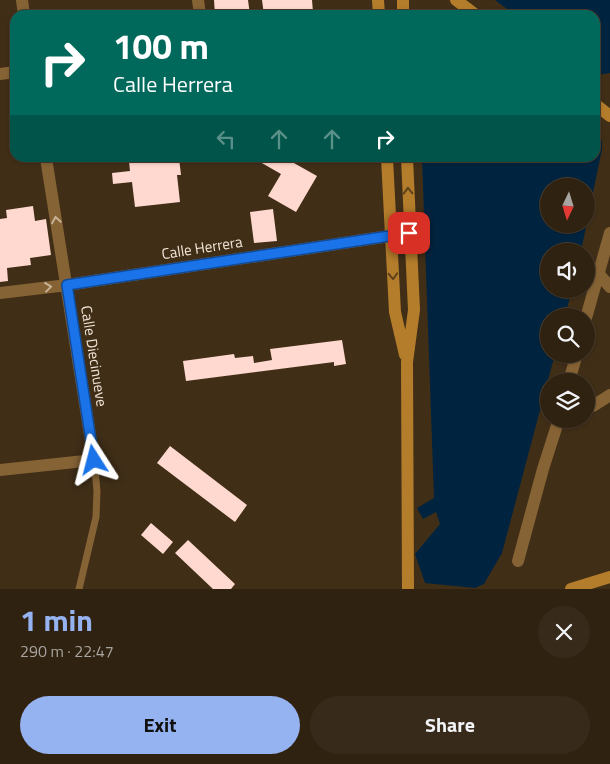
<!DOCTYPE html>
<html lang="en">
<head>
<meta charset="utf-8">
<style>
	body { margin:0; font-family:"Titillium Web",sans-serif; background:#382a1a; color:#f1f3f6; height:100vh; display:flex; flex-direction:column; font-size:19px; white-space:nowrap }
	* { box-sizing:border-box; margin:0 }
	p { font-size:16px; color:#a8a49f }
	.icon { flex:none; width:28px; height:28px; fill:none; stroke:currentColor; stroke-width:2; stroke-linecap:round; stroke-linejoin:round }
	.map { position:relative; height:589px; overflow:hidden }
	.panel { display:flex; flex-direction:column; background:#302211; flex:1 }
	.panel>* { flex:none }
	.guide { position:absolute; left:10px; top:10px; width:590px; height:152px; border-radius:15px; box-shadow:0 1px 4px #0004,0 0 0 1px #4b3f31; background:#00695c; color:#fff; overflow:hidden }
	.needle { width:32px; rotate:184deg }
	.buttons { position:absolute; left:540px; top:178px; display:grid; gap:10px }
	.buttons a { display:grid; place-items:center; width:55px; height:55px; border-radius:50%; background:#302211; box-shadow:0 1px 4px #0004,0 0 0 1px #4b3f31; font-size:25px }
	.pin { position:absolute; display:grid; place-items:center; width:42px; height:42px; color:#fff; margin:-21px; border-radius:10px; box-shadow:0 2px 8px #0006 }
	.me { position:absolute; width:55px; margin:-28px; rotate:351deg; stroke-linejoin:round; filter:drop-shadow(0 0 4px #0008) }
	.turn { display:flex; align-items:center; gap:18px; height:105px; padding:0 20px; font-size:22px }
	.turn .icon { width:65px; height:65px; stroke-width:2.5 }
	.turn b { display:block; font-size:35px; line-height:42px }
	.lanes { display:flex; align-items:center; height:48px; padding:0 20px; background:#0003; justify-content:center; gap:25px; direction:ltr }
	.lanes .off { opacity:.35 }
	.round { display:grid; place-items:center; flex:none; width:52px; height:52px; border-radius:26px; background:#382a1a }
	.head { display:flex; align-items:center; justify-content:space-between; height:85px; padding:0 20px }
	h1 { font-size:30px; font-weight:700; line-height:38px; color:#95b2f1 }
	.action { display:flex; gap:10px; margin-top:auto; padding:10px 20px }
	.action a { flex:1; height:58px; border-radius:30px; background:#95b2f1; color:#111; font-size:20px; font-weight:700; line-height:58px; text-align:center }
	.action a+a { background:#382a1a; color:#f1f3f6 }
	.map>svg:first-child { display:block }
	.water { fill:#002440; fill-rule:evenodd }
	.building { fill:#ffd9cf }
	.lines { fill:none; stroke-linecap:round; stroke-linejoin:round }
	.lane { stroke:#866335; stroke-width:7 }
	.street { stroke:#866335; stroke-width:12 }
	.secondary { stroke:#b47d2b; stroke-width:12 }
	.oneway { stroke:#5d421c }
	.oneway2 { stroke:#c7b297 }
	.route-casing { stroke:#114b97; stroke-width:12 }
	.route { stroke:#1a73e8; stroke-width:9 }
	.labels { text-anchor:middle; stroke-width:5; stroke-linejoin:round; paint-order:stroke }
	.street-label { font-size:15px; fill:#f2e6d8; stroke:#402e17 }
</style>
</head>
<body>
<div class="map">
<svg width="610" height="589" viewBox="0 0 610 589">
	<rect width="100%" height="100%" fill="#402e17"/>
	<path class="water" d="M495,0H610V73L597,75L595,73V15H515Z
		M595,134L602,140V149L581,251H549V289H572L565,316H549V354H555L502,553L484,584L475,588L425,583L415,554L440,524L436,512L423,519L417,508L434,498L422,158H595ZM549,186H586V224H549Z"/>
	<path class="building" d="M214,0H248L250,15H215Z
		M262,0H312L313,12L283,15H264Z
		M135,158H179L181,175H177L180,202L135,207L132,182L113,184L112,173L130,171L129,161H135Z
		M253,158H285L317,176L296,212L268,196L281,174Z
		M33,206L35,221L46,219L51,255L30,258L31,265L7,268L8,281L0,282V219L7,218L6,210Z
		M273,209L277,241L254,243L250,212Z
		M342,340L346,364L334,366V362L186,381L183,361L234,354L235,358L253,356L254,363L272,360L270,349Z
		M170,446L247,505L235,522L157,463Z
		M151,523L173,542L163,554L141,535Z
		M188,540L235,584L231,589H213L175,553Z"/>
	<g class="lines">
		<path class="lane" d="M79,589L96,517L97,491L94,460"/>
		<path class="street" d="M22,0L24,15
			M198,0L200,15
			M0,74L15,72
			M598,273L610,287
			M0,293L67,285L409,233
			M586,318L610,233
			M569,381L577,354
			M586,406H593L610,395
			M0,470L94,460L46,158
			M518,561L543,469L559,419"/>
		<path class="secondary" d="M378,0L379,15
			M403,0V15
			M456,0L476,15
			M595,104L610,116
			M387,158L395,312L405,355
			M407,158L414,310L407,362L408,589
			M571,589L610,577"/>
	</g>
	<defs><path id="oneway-chevron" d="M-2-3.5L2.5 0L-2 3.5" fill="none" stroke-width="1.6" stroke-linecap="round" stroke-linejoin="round" transform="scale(1.25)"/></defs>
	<g class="oneway">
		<use href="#oneway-chevron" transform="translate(408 191) rotate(-92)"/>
		<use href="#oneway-chevron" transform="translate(393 276) rotate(87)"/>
	</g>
	<g class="oneway2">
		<use href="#oneway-chevron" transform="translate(56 220) rotate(-99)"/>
		<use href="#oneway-chevron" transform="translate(48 287) rotate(-7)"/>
	</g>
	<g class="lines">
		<g class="route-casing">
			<path id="route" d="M94,460L67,285L409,233"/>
		</g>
		<use href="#route" class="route"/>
	</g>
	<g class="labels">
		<g class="street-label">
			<text transform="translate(202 248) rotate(-9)" y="5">Calle Herrera</text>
			<text transform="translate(94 356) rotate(81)" y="5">Calle Diecinueve</text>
		</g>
	</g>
</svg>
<div class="buttons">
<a><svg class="needle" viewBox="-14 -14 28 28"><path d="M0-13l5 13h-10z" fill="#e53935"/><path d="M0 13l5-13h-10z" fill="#a8a49f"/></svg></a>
<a><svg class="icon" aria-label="sound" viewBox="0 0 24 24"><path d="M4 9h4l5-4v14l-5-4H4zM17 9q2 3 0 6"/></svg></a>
<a><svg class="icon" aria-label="search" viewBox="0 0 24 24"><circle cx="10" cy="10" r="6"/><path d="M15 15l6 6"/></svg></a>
<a><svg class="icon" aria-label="layers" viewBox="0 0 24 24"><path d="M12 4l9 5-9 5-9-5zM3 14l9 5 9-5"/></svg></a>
</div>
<div class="pin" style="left:409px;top:233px;background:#d93025"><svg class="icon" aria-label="arrive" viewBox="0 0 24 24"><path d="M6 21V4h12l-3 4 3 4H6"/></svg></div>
<svg class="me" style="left:94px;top:460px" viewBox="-20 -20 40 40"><path d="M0-17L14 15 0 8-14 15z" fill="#1a73e8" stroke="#fff" stroke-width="4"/></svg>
<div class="guide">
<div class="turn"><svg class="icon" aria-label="right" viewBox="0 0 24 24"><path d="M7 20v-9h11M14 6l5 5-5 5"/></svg><div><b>100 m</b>Calle Herrera</div></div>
<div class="lanes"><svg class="icon off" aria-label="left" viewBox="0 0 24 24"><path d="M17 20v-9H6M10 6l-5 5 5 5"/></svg><svg class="icon off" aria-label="ahead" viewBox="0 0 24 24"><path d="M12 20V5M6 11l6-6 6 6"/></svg><svg class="icon off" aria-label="ahead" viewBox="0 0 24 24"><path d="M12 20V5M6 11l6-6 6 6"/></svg><svg class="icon" aria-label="right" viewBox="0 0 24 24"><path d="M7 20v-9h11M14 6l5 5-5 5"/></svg></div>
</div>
</div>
<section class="panel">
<div class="head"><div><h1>1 min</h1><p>290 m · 22:47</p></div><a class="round"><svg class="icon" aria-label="close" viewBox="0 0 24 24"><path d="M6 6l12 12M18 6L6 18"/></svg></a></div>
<div class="action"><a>Exit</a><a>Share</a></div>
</section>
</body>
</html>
